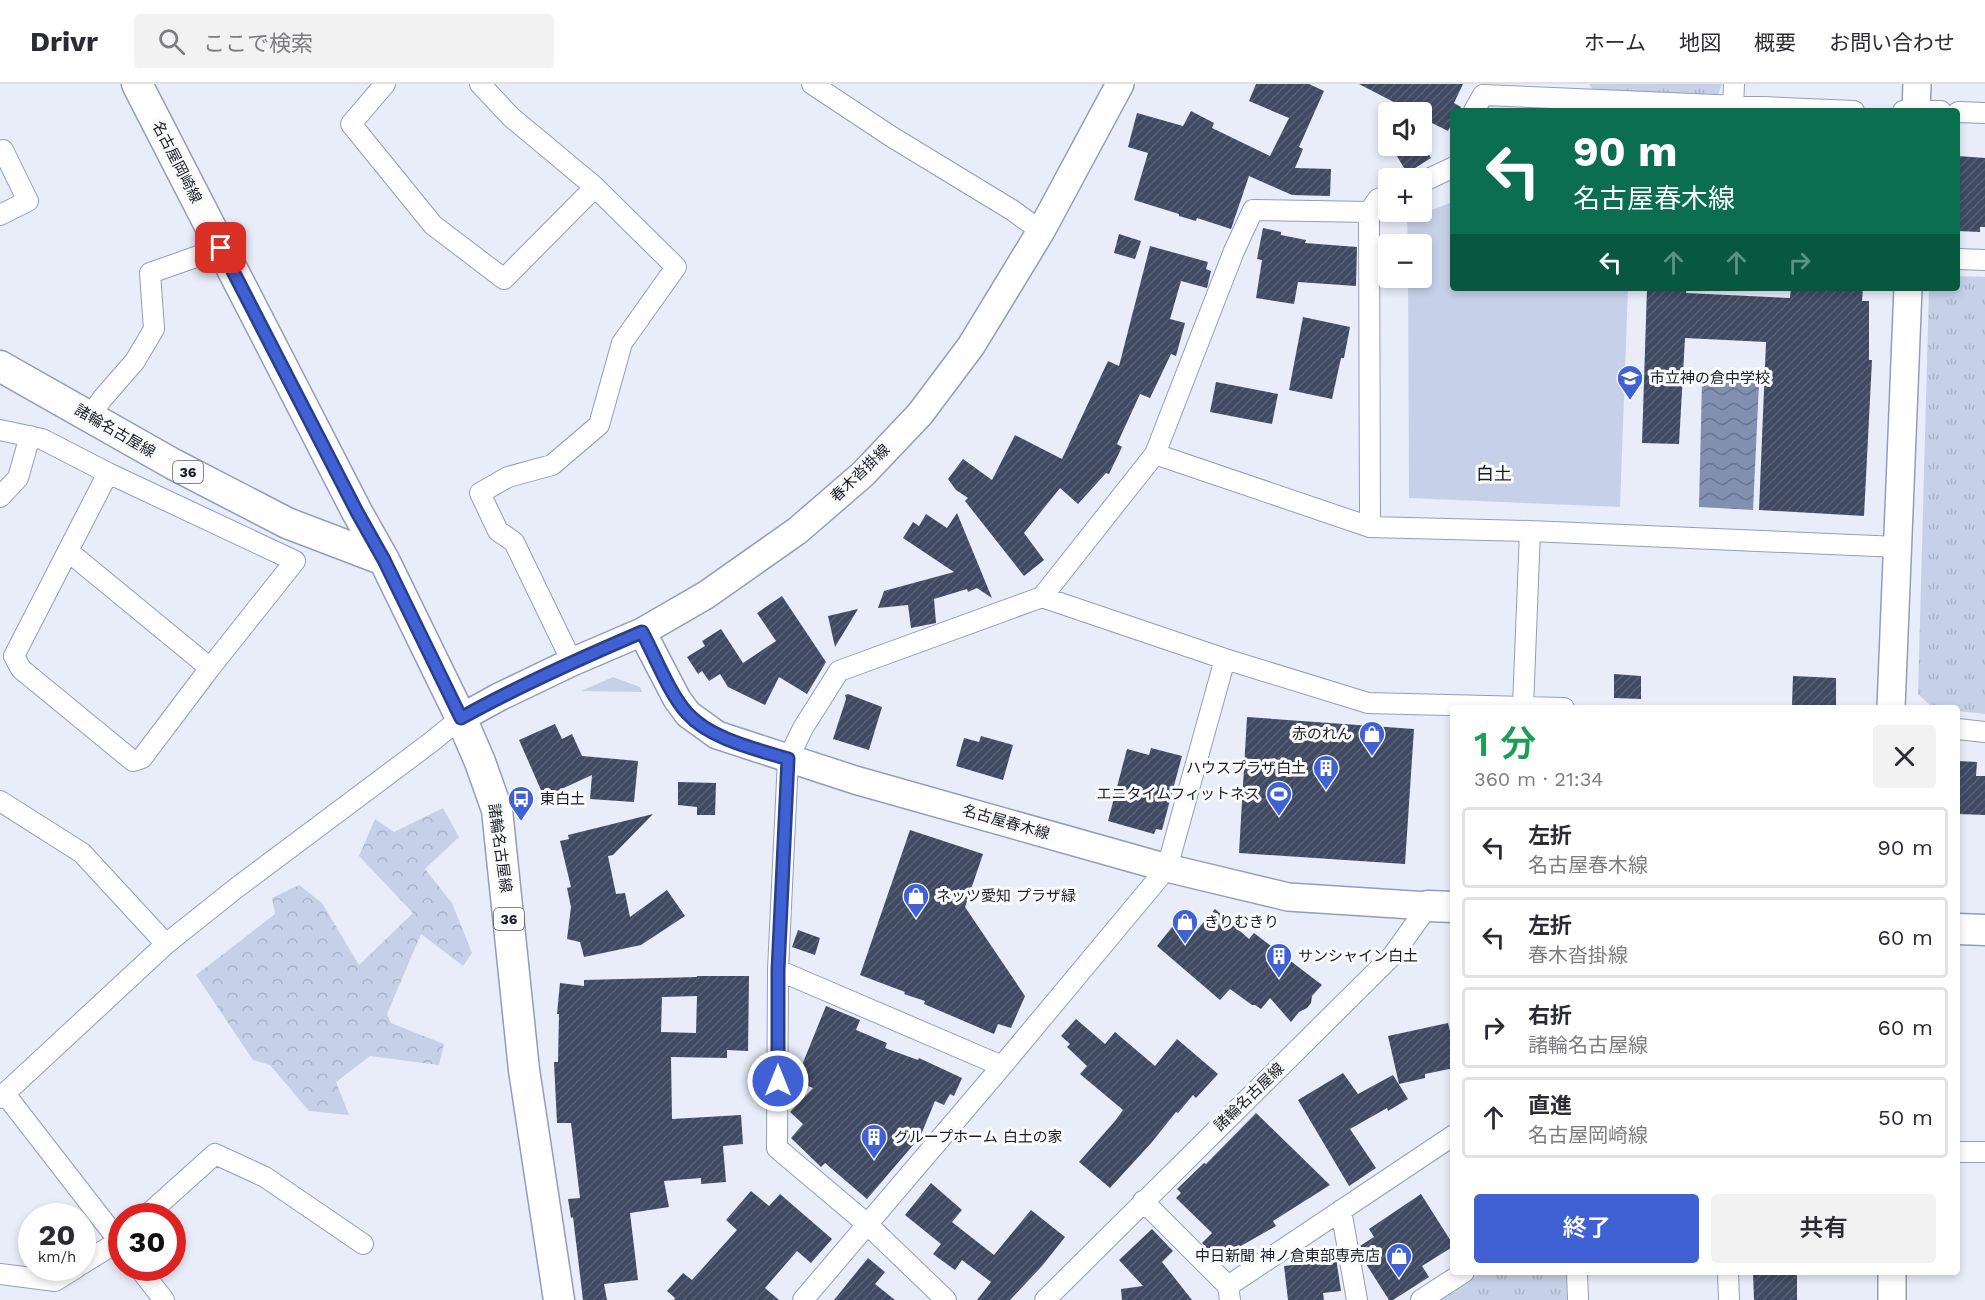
<!DOCTYPE html>
<html lang="ja">
<head>
<meta charset="utf-8">
<style>
	body { margin:0; font-family:"Work Sans","Noto Sans JP",sans-serif; background:#f2f2f3; color:#2b2b33; height:100vh; display:flex; flex-direction:column; font-size:22px; white-space:nowrap }
	* { box-sizing:border-box; margin:0 }
	p { font-size:20px; color:#7c7c81 }
	.icon { flex:none; width:33px; height:33px; fill:none; stroke:currentColor; stroke-width:2; stroke-linecap:round; stroke-linejoin:round }
	.map { position:relative; flex:1; overflow:hidden }
	.sheet { position:absolute; left:1450px; top:621px; width:510px; height:570px; display:flex; flex-direction:column; background:#fff; border-radius:6px; box-shadow:0 3px 9px #0003 }
	.sheet>* { flex:none }
	.guide { position:absolute; left:1450px; top:24px; width:510px; height:183px; border-radius:6px; box-shadow:0 3px 9px #0003; background:#0b6e4f; color:#fff; overflow:hidden }
	.tools { position:absolute; left:1378px; top:18px; display:grid; gap:12px }
	.tools a { display:grid; place-items:center; width:54px; height:54px; border-radius:6px; background:#fff; box-shadow:0 3px 9px #0003; font-size:30px }
	.speed { position:absolute; left:18px; top:1119px; display:flex; gap:12px; font-size:30px; font-weight:700; text-align:center }
	.speed>* { display:grid; place-content:center; width:78px; height:78px; border-radius:50%; background:#fff; box-shadow:0 3px 9px #0003; line-height:1 }
	.speed small { font-size:15px; font-weight:400 }
	.speed .limit { border:9px solid #d22; background:#fff; color:#111 }
	.pin { position:absolute; display:grid; place-items:center; width:51px; height:51px; color:#fff; margin:-26px; border-radius:12px; box-shadow:0 3px 9px #0006 }
	.me { position:absolute; width:66px; margin:-33px; rotate:0deg; stroke-linejoin:round; filter:drop-shadow(0 0 4px #0008) }
	.turn { display:flex; align-items:center; gap:21px; height:126px; padding:0 24px; font-size:27px }
	.turn .icon { width:78px; height:78px; stroke-width:2.5 }
	.turn b { display:block; font-size:42px; line-height:51px }
	.lanes { display:flex; align-items:center; height:57px; padding:0 24px; background:#0003; justify-content:center; gap:30px; direction:ltr }
	.lanes .off { opacity:.35 }
	.round { display:grid; place-items:center; flex:none; width:63px; height:63px; border-radius:6px; background:#f2f2f3 }
	.overview { display:flex; align-items:center; justify-content:space-between; height:102px; padding:0 24px }
	h1 { font-size:36px; font-weight:600; line-height:45px; color:#1e9e55 }
	.primary-button { display:flex; gap:12px; margin-top:auto; padding:12px 24px }
	.primary-button a { flex:1; height:69px; border-radius:6px; background:#3f61d3; color:#fff; font-size:24px; font-weight:600; line-height:69px; text-align:center }
	.primary-button a+a { background:#f2f2f3; color:#2b2b33 }
	ul { padding:0; list-style:none }
	li { display:flex; align-items:center; gap:18px; height:81px; margin:0 12px 9px; padding:0 12px; border:3px solid #e1e1e2; border-radius:6px }
	li div { flex:1 }
	li b { display:block; font-size:22px }
	li em { font-style:normal }
	header { display:flex; align-items:center; gap:36px; box-sizing:border-box; height:84px; padding:0 30px; background:#fff; border-bottom:2px solid #e1e1e2 }
	header strong { font-size:28px }
	nav { display:flex; gap:33px; margin-inline-start:auto; font-size:21px }
	.search { width:420px; height:54px; background:#f2f2f3; display:flex; align-items:center; gap:15px; box-sizing:border-box; padding:0 21px; border-radius:6px; color:#7c7c81; font-size:22px }
	.map>svg:first-child { display:block }
	.grass { fill:#c6d1e9 }
	.forest { fill:url(#forest-crowns) }
	.park { fill:url(#park-tufts) }
	.water { fill:url(#water-waves) }
	.building { fill:url(#building-hatch); fill-rule:evenodd }
	.lines { fill:none; stroke-linecap:round; stroke-linejoin:round }
	.street-casing { stroke:#929dba; stroke-width:22 }
	.secondary-casing { stroke:#929dba; stroke-width:30 }
	.primary-casing { stroke:#929dba; stroke-width:33 }
	.street { stroke:#fff; stroke-width:20 }
	.secondary { stroke:#fff; stroke-width:27 }
	.primary { stroke:#fff; stroke-width:30 }
	.route-casing { stroke:#293f89; stroke-width:15 }
	.route { stroke:#3f61d3; stroke-width:10 }
	.labels { text-anchor:middle; stroke-width:6; stroke-linejoin:round; paint-order:stroke }
	.shield { fill:#fafafa; stroke:#5c5f66; stroke-width:1.5 }
	.shield-label { font-size:14px; font-weight:bold; fill:#181c27 }
	.street-label { font-size:15px; fill:#181c27; stroke:#fafafa }
	.poi-label { font-size:15px; fill:#181c27; stroke:#fafafa; text-anchor:start }
	.quarter-label { font-size:18px; fill:#181c27; stroke:#fafafa }
</style>
</head>
<body>
<header>
<strong>Drivr</strong>
<div class="search"><svg class="icon" aria-label="search" viewBox="0 0 24 24"><circle cx="10" cy="10" r="6"/><path d="M15 15l6 6"/></svg>ここで検索</div>
<nav><a>ホーム</a><a>地図</a><a>概要</a><a>お問い合わせ</a></nav>
</header>
<div class="map">
<svg width="1985" height="1216" viewBox="0 0 1985 1216">
	<defs>
		<pattern id="forest-crowns" width="20" height="18" patternUnits="userSpaceOnUse" patternTransform="scale(1.5)"><rect width="20" height="18" fill="#c6d1e9"/><path d="M2 6a3 3 0 1 1 6 0M12 15a3 3 0 1 1 6 0" fill="none" stroke="#a9b3c8"/></pattern>
		<pattern id="park-tufts" width="24" height="20" patternUnits="userSpaceOnUse" patternTransform="scale(1.5)"><rect width="24" height="20" fill="#c6d1e9"/><path d="M3 7l-1-3M5 7V3M7 7l1-3M15 17l-1-3M17 17v-4M19 17l1-3" fill="none" stroke="#a9b3c8"/></pattern>
		<pattern id="water-waves" width="16" height="10" patternUnits="userSpaceOnUse" patternTransform="scale(1.5)"><rect width="16" height="10" fill="#818fb1"/><path d="M0 5q4-4 8 0t8 0" fill="none" stroke="#697490"/></pattern>
		<pattern id="building-hatch" width="6" height="6" patternUnits="userSpaceOnUse" patternTransform="scale(1.5)"><rect width="6" height="6" fill="#404a63"/><path d="M-1 1l2-2M0 6l6-6M5 7l2-2" fill="none" stroke="#586175"/></pattern>
	</defs>
	<rect width="100%" height="100%" fill="#e8edf9"/>
	<path class="grass" d="M1453,118L1454,204H1628L1620,423L1409,414L1408,194H1422V160H1408L1407,135Z
		M613,593L640,603L642,608L581,607Z"/>
	<path class="forest" d="M443,724L459,753L425,785L452,819L472,869L463,882L421,850L387,930L391,939L444,960L439,981L370,972L336,998L349,1031L309,1027L270,981L253,976L196,891L275,830L272,814L299,801L322,819L359,881L413,829L359,772L375,735L394,748Z"/>
	<path class="park" d="M1589,0H1722L1718,11L1593,6Z
		M1958,192L1985,193V630L1958,627V624L1932,623L1918,610L1929,204H1958Z
		M1482,1188H1566L1567,1216H1439Z"/>
	<path class="water" d="M1702,297L1759,299L1753,426L1699,423Z"/>
	<path class="building" d="M1256,0H1309L1324,7L1299,63L1303,65L1295,84L1331,85L1330,112L1292,111L1249,92L1231,145L1197,134L1196,137L1179,132V130L1134,116L1148,69L1128,63L1137,29L1183,42L1191,27L1214,39L1212,44L1270,72L1289,34L1249,17Z
		M1359,0H1463L1454,19L1461,23L1458,27H1454V36L1448,47L1422,34V28H1413Z
		M1422,59L1431,74L1407,89L1391,62H1422Z
		M1958,72L1985,74V143H1980V148L1958,147Z
		M1263,144L1281,148V151L1306,156L1305,159L1357,163L1356,202L1298,198L1294,220L1256,214L1262,176L1257,175Z
		M1119,150L1141,157L1135,175L1114,169Z
		M1150,162L1208,178L1206,185L1211,187L1207,204L1181,197L1170,235L1185,239L1176,272L1171,270L1150,314L1140,310L1117,360L1122,363L1109,390L1106,389L1078,420L1060,404L1024,449L1044,476L1024,492L965,417L968,414L956,406L948,395L963,375L992,396L1015,351L1062,375L1108,277L1119,282Z
		M1647,204H1687L1686,209L1790,214L1791,204H1863L1862,217H1869V276H1872L1864,432L1759,426L1766,258L1685,254L1679,360L1642,359Z
		M1303,233L1350,243L1344,274H1341L1332,315L1289,306Z
		M1216,298L1278,310L1272,340L1210,328Z
		M957,429L992,514L977,504L968,508L967,505L934,515L936,539L911,544L908,521L878,524L884,507L954,488L903,454L913,438L919,442L926,430L947,444Z
		M782,512L826,578L807,610L779,593L765,621L728,603L720,590L709,597L702,587L698,590L687,573L705,562L702,557L721,545L743,579L776,557L757,529Z
		M858,525L835,563L828,532Z
		M1614,590L1641,592V615L1614,614Z
		M1793,592L1836,594V623L1792,621Z
		M848,610L882,623L869,666L833,655L846,615L845,611Z
		M1247,633L1414,645L1405,780L1239,769Z
		M555,640L562,655L572,650L582,672L638,677L634,718L590,715L592,691L544,713L519,656Z
		M981,652L1013,661L1003,696L956,682L964,654L979,658Z
		M1151,664L1182,672L1162,746L1156,745L1154,750L1108,737L1127,665L1149,671Z
		M1958,677L1977,678L1976,692H1985V731L1958,730Z
		M678,698L716,699L715,731H697V723L678,721Z
		M653,730L613,771L608,772L616,810L625,809L630,833L667,806L685,832L641,861L584,873L580,858L567,855L571,823L567,804L571,803L560,757L569,755L568,751Z
		M910,746L983,770L965,823L1025,912L1011,944L998,940L994,950L924,920L925,917L904,910L905,908L860,891Z
		M1215,825L1249,855L1254,849L1322,901L1312,912L1311,919L1307,924L1299,928L1291,938L1270,914L1261,925L1255,921H1252L1230,905L1220,916L1157,862L1180,833L1195,848Z
		M798,846L820,854L815,871L792,863Z
		M697,892H749L748,967L727,966V974L671,973L672,1035L741,1031L743,1060L723,1062L726,1098L701,1100V1094L664,1097L669,1123L630,1129L638,1196L604,1200L607,1216H583L573,1133L571,1134L568,1115L580,1114L571,1039H557L554,978H558L559,930H557L560,899L584,902V896L697,893ZM697,912L696,949L661,948L662,913Z
		M826,922L860,936L856,946L887,959L885,964L918,976L919,974L962,994L954,1012L950,1010L944,1021L935,1017L920,1053L867,1115L825,1079L821,1083L791,1054L803,1040L790,1028L813,1004L799,998L803,987L800,986Z
		M1076,935L1105,960L1115,948L1155,982L1177,955L1218,990L1196,1014L1193,1011L1178,1029L1176,1028L1152,1058L1110,1104L1079,1078L1115,1037L1123,1026L1080,990L1087,982L1067,963L1070,960L1061,952Z
		M1448,939L1454,962V984L1425,990V994L1399,1000L1388,952Z
		M1343,989L1358,1010L1393,991L1408,1015L1388,1027L1387,1024L1350,1045L1376,1084L1349,1102L1298,1016Z
		M1256,1029L1330,1101L1273,1137L1276,1142L1218,1175L1202,1159L1212,1149L1176,1114L1181,1109L1177,1105L1204,1079L1206,1080Z
		M931,1099L962,1126L952,1138L994,1171L1031,1126L1065,1153L1042,1182L1010,1216H977L991,1198L962,1176L955,1186L933,1170L941,1160L905,1131Z
		M751,1107L769,1122L780,1110L832,1155L811,1179L797,1167L765,1204L779,1216H674L675,1214L667,1207L683,1189L692,1196L737,1146L726,1136Z
		M1421,1110L1454,1162L1422,1182L1429,1193L1393,1216H1389L1361,1172L1360,1162L1374,1153L1369,1145Z
		M1152,1145L1173,1167L1162,1178L1192,1216H1122L1121,1205L1143,1202L1119,1176Z
		M1335,1167L1341,1207L1323,1209L1324,1216H1288L1284,1182L1317,1178L1316,1170Z
		M868,1174L885,1188L875,1200L895,1216H834Z
		M1753,1188H1797V1216H1754Z"/>
	<g class="lines">
		<g class="street-casing">
			<path id="street" d="M385,0L351,40L433,141L504,195L595,103
				M480,0L511,33L595,103L676,183L622,259L599,341L552,381L508,393L480,409L498,447L514,458L572,578
				M812,0L892,53L1012,126L1041,147
				M1733,22L1734,0
				M1474,27L1483,11L1854,27
				M1903,27H1941
				M1958,28L1985,29
				M0,67L3,66L28,117L0,131
				M1422,98L1454,83
				M1369,128L1370,443
				M1958,175L1985,176
				M90,333L102,315L135,277L154,245L150,189L221,164
				M0,346L42,355L108,389L295,477L210,584L142,674L133,677L21,585L14,572L108,389
				M1155,370L1370,443L1530,447L1898,463
				M0,413L18,394L30,352
				M69,468L210,584
				M1042,513L1225,575L1368,619L1564,624
				M1523,623L1530,447
				M1958,645L1985,648
				M0,717L82,769L166,860
				M778,886L1002,982
				M5,1010L122,1161
				M0,1014L166,860L235,805L430,659L461,634
				M1958,1068H1985
				M1143,1117L1228,1202L1230,1216
				M1341,1126L1357,1216
				M146,1132L215,1070L265,1093L363,1160
				M82,1180L122,1155
				M139,1184L164,1216
				M1577,1188L1578,1216
				M1728,1188L1729,1216
				M0,1190L55,1197L76,1184
				M1228,1202L1454,1051
				M803,1216L1002,982L1167,784L1225,575
				M946,1216L867,1140L777,1064L778,886L788,675L803,644L839,587L1042,513L1155,370L1234,167L1253,126L1369,128L1378,115L1389,111
				M1045,1216L1393,871L1428,822
				M1421,1216L1464,1188"/>
		</g>
		<g class="secondary-casing">
			<path id="secondary" d="M1916,27L1917,0
				M642,548L677,615L688,630L717,651L855,696L1167,784L1288,813L1428,822
				M1891,624L1908,204
				M461,634L499,613L572,578L642,548L706,511L797,447L863,390L920,330L971,262L1041,147L1120,0
				M1892,1188V1216"/>
		</g>
		<g class="primary-casing">
			<path id="primary" d="M137,0L357,428L384,476L461,634L480,678L497,726L524,986L559,1216
				M0,282L173,380L287,439L384,476
				M1428,822L1454,823
				M1958,845L1985,846"/>
		</g>
		<use href="#street" class="street"/>
		<use href="#secondary" class="secondary"/>
		<use href="#primary" class="primary"/>
	</g>
	<g class="lines">
		<g class="route-casing">
			<path id="route" d="M221,164L357,428L384,476L461,634C520,601 581,574 642,548C655,572 669,609 687,629C710,655 756,665 788,675L778,886V997"/>
		</g>
		<use href="#route" class="route"/>
	</g>
	<defs>
		<g id="school-pin" transform="scale(1.35)"><path d="M0 17L-7.5 6A9.5 9.5 0 1 1 7.5 6Z" fill="#3f61d3" stroke="#fafafa"/><path d="M0-5L7-2L0 1L-7-2ZM-4 1L0 2.5L4 1V4Q0 6-4 4Z" fill="#fff"/></g>
		<g id="shop-pin" transform="scale(1.35)"><path d="M0 17L-7.5 6A9.5 9.5 0 1 1 7.5 6Z" fill="#3f61d3" stroke="#fafafa"/><path d="M-5-2.5h2.3a2.7 3.5 0 0 1 5.4 0H5L5.5 6h-11ZM-1.5-2.5h3a1.5 2.3 0 0 0-3 0Z" fill="#fff"/></g>
		<g id="building-pin" transform="scale(1.35)"><path d="M0 17L-7.5 6A9.5 9.5 0 1 1 7.5 6Z" fill="#3f61d3" stroke="#fafafa"/><path d="M-4-6H4V6H1V3H-1V6H-4ZM-2.5-4.3h1.7v1.8h-1.7ZM.8-4.3h1.7v1.8H.8ZM-2.5-1h1.7V.8h-1.7ZM.8-1h1.7V.8H.8Z" fill="#fff"/></g>
		<g id="stadium-pin" transform="scale(1.35)"><path d="M0 17L-7.5 6A9.5 9.5 0 1 1 7.5 6Z" fill="#3f61d3" stroke="#fafafa"/><path d="M0-5a6.5 5 0 1 0 0 10a6.5 5 0 1 0 0-10ZM-3.5-1.8h7v3.6h-7Z" fill="#fff"/></g>
		<g id="bus-pin" transform="scale(1.35)"><path d="M0 17L-7.5 6A9.5 9.5 0 1 1 7.5 6Z" fill="#3f61d3" stroke="#fafafa"/><path d="M-5-6H5V4H4V6H2V4H-2V6H-4V4H-5ZM-3.5-4V0h7V-4ZM-3.5 1.2v1.5H-2V1.2ZM2 1.2v1.5H3.5V1.2Z" fill="#fff"/></g>
	</defs>
	<g fill-rule="evenodd">
		<use href="#school-pin" x="1630" y="294"/>
		<use href="#shop-pin" x="1372" y="650"/>
		<use href="#building-pin" x="1326" y="684"/>
		<use href="#stadium-pin" x="1279" y="710"/>
		<use href="#bus-pin" x="521" y="715"/>
		<use href="#shop-pin" x="916" y="812"/>
		<use href="#shop-pin" x="1185" y="838"/>
		<use href="#building-pin" x="1279" y="872"/>
		<use href="#building-pin" x="874" y="1053"/>
		<use href="#shop-pin" x="1399" y="1172"/>
	</g>
	<g class="labels">
		<g class="shield">
			<rect x="173" y="377" width="30" height="22" rx="4.5"/>
			<rect x="494" y="824" width="30" height="22" rx="4.5"/>
		</g>
		<g class="shield-label">
			<text x="188" y="393">36</text>
			<text x="509" y="840">36</text>
		</g>
		<g class="street-label">
			<text transform="translate(177 78) rotate(63)" y="5">名古屋岡崎線</text>
			<text transform="translate(115 347) rotate(30)" y="5">諸輪名古屋線</text>
			<text transform="translate(860 389) rotate(-44)" y="5">春木沓掛線</text>
			<text transform="translate(1006 738) rotate(16)" y="5">名古屋春木線</text>
			<text transform="translate(500 764) rotate(82)" y="5">諸輪名古屋線</text>
			<text transform="translate(1249 1013) rotate(-44)" y="5">諸輪名古屋線</text>
		</g>
		<g class="poi-label">
			<text x="1650" y="299">市立神の倉中学校</text>
			<text x="1352" y="655" text-anchor="end">赤のれん</text>
			<text x="1306" y="689" text-anchor="end">ハウスプラザ白土</text>
			<text x="1260" y="715" text-anchor="end">エニタイムフィットネス</text>
			<text x="540" y="720">東白土</text>
			<text x="936" y="817">ネッツ愛知 プラザ緑</text>
			<text x="1204" y="843">きりむきり</text>
			<text x="1298" y="877">サンシャイン白土</text>
			<text x="894" y="1058">グループホーム 白土の家</text>
			<text x="1380" y="1177" text-anchor="end">中日新聞 神ノ倉東部専売店</text>
		</g>
		<g class="quarter-label">
			<text x="1494" y="396">白土</text>
		</g>
	</g>
</svg>
<div class="tools">
<a><svg class="icon" aria-label="sound" viewBox="0 0 24 24"><path d="M4 9h4l5-4v14l-5-4H4zM17 9q2 3 0 6"/></svg></a>
<a>+</a>
<a>−</a>
</div>
<div class="speed"><div>20<small>km/h</small></div><div class="limit">30</div></div>
<div class="pin" style="left:221px;top:164px;background:#d93025"><svg class="icon" aria-label="arrive" viewBox="0 0 24 24"><path d="M6 21V4h12l-3 4 3 4H6"/></svg></div>
<svg class="me" style="left:778px;top:997px" viewBox="-20 -20 40 40"><circle r="17" fill="#3f61d3" stroke="#fff" stroke-width="3"/><path d="M0-11L8 9 0 5-8 9z" fill="#fff"/></svg>
<div class="guide">
<div class="turn"><svg class="icon" aria-label="left" viewBox="0 0 24 24"><path d="M17 20v-9H6M10 6l-5 5 5 5"/></svg><div><b>90 m</b>名古屋春木線</div></div>
<div class="lanes"><svg class="icon" aria-label="left" viewBox="0 0 24 24"><path d="M17 20v-9H6M10 6l-5 5 5 5"/></svg><svg class="icon off" aria-label="ahead" viewBox="0 0 24 24"><path d="M12 20V5M6 11l6-6 6 6"/></svg><svg class="icon off" aria-label="ahead" viewBox="0 0 24 24"><path d="M12 20V5M6 11l6-6 6 6"/></svg><svg class="icon off" aria-label="right" viewBox="0 0 24 24"><path d="M7 20v-9h11M14 6l5 5-5 5"/></svg></div>
</div>
<section class="sheet">
<div class="overview"><div><h1>1 分</h1><p>360 m · 21:34</p></div><a class="round"><svg class="icon" aria-label="close" viewBox="0 0 24 24"><path d="M6 6l12 12M18 6L6 18"/></svg></a></div>
<ul>
<li><svg class="icon" aria-label="left" viewBox="0 0 24 24"><path d="M17 20v-9H6M10 6l-5 5 5 5"/></svg><div><b>左折</b><p>名古屋春木線</p></div><em>90 m</em></li>
<li><svg class="icon" aria-label="left" viewBox="0 0 24 24"><path d="M17 20v-9H6M10 6l-5 5 5 5"/></svg><div><b>左折</b><p>春木沓掛線</p></div><em>60 m</em></li>
<li><svg class="icon" aria-label="right" viewBox="0 0 24 24"><path d="M7 20v-9h11M14 6l5 5-5 5"/></svg><div><b>右折</b><p>諸輪名古屋線</p></div><em>60 m</em></li>
<li><svg class="icon" aria-label="ahead" viewBox="0 0 24 24"><path d="M12 20V5M6 11l6-6 6 6"/></svg><div><b>直進</b><p>名古屋岡崎線</p></div><em>50 m</em></li>
</ul>
<div class="primary-button"><a>終了</a><a>共有</a></div>
</section>
</div>
</body>
</html>
